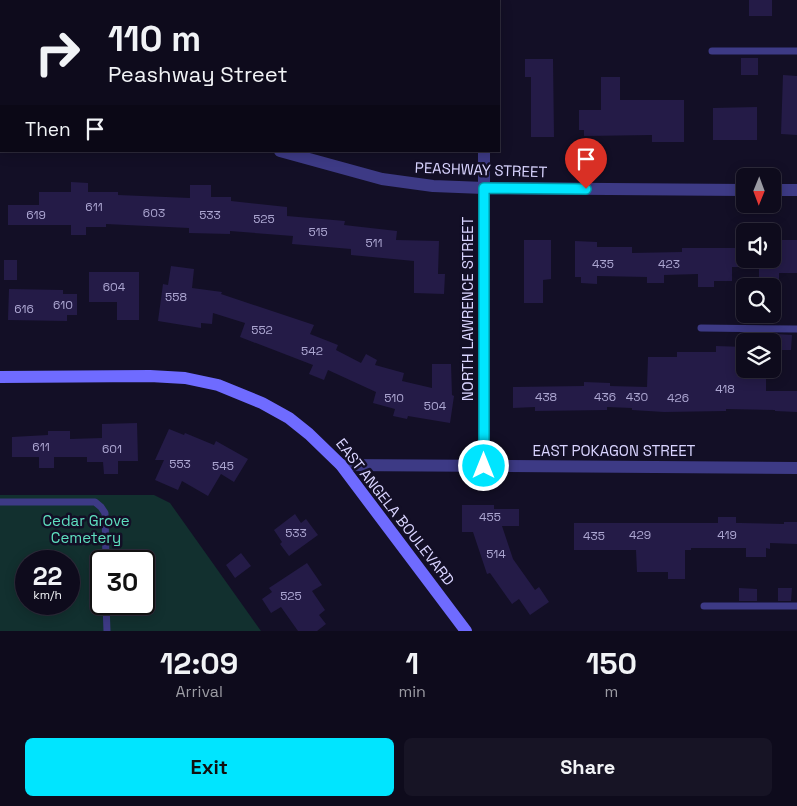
<!DOCTYPE html>
<html lang="en">
<head>
<meta charset="utf-8">
<style>
	body { margin:0; font-family:"Space Grotesk",sans-serif; background:#171425; color:#f1f3f6; height:100vh; display:flex; flex-direction:column; font-size:19px; white-space:nowrap }
	* { box-sizing:border-box; margin:0 }
	p { font-size:16px; color:#9b9ba3 }
	.icon { flex:none; width:28px; height:28px; fill:none; stroke:currentColor; stroke-width:2; stroke-linecap:round; stroke-linejoin:round }
	.map { position:relative; height:631px; overflow:hidden }
	.side { display:flex; flex-direction:column; background:#0e0b1c; flex:1 }
	.side>* { flex:none }
	.hud { position:absolute; left:0px; top:0px; width:500px; height:152px; box-shadow:0 2px 12px #0003,0 0 0 1px #2e2b3b; background:#0e0b1c; color:#f1f3f6; overflow:hidden }
	.needle { width:32px; rotate:181deg }
	.buttons { position:absolute; left:736px; top:168px; display:grid; gap:10px }
	.buttons a { display:grid; place-items:center; width:45px; height:45px; border-radius:8px; background:#0e0b1c; box-shadow:0 2px 12px #0003,0 0 0 1px #2e2b3b; font-size:25px }
	.speed { position:absolute; left:15px; top:550px; display:flex; gap:10px; font-size:25px; font-weight:700; text-align:center }
	.speed>* { display:grid; place-content:center; width:65px; height:65px; border-radius:50%; background:#0e0b1c; box-shadow:0 2px 12px #0003,0 0 0 1px #2e2b3b; line-height:1 }
	.speed small { font-size:12px; font-weight:400 }
	.speed .limit { border:2px solid #111; border-radius:8px; background:#fff; color:#111 }
	.pin { position:absolute; display:grid; place-items:center; width:42px; height:42px; color:#fff; margin:-51px -21px; border-radius:50% 50% 50% 0; rotate:-45deg; box-shadow:0 0 5px #0007 }
	.pin .icon { rotate:45deg }
	.me { position:absolute; width:55px; margin:-28px; rotate:0deg; stroke-linejoin:round; filter:drop-shadow(0 0 4px #0008) }
	.turn { display:flex; align-items:center; gap:18px; height:105px; padding:0 25px; font-size:22px }
	.turn .icon { width:65px; height:65px; stroke-width:2.5 }
	.turn b { display:block; font-size:35px; line-height:42px }
	.then { display:flex; align-items:center; height:48px; padding:0 25px; background:#0003; gap:10px; font-size:19px }
	.eta { display:flex; justify-content:space-evenly; align-items:center; height:85px; text-align:center }
	.eta b { font-size:30px; font-weight:600; line-height:35px }
	.cta { display:flex; gap:10px; margin-top:auto; padding:10px 25px }
	.cta a { flex:1; height:58px; border-radius:8px; background:#00e5ff; color:#111; font-size:20px; font-weight:600; line-height:58px; text-align:center }
	.cta a+a { background:#171425; color:#f1f3f6 }
	.map>svg:first-child { display:block }
	.green { fill:#12302f; fill-rule:evenodd }
	.building { fill:#241b47 }
	.lines { fill:none; stroke-linecap:round; stroke-linejoin:round }
	.service { stroke:#3d3a85; stroke-width:7 }
	.minor { stroke:#3d3a85; stroke-width:12 }
	.secondary { stroke:#6f6bff; stroke-width:12 }
	.route-casing { stroke:#0095a6; stroke-width:12 }
	.route { stroke:#00e5ff; stroke-width:9 }
	.labels { text-anchor:middle; stroke-width:5; stroke-linejoin:round; paint-order:stroke }
	.number-label { font-size:12px; fill:#aca6d1 }
	.street-label { font-size:15px; fill:#d9d4ff; stroke:#130f26 }
	.park-label { font-size:15px; fill:#5fe0c0; stroke:#130f26 }
</style>
</head>
<body>
<div class="map">
<svg width="797" height="631" viewBox="0 0 797 631">
	<rect width="100%" height="100%" fill="#130f26"/>
	<path class="green" d="M0,495H154L170,503L261,631H0ZM26,561H69V604H26ZM101,561H144V604H101Z"/>
	<path class="building" d="M749,0H772V16H749Z
		M741,58H758V75H741Z
		M525,59H553L554,137H531V77H525Z
		M783,75L797,76V135L781,134Z
		M601,77H620V100H684V142H652V135L584,136V130H579V110H601Z
		M757,107V140H713V108Z
		M71,182L88,183V192H118V195L190,198V185H211V197H231V201L287,207V216L345,221L344,225L397,231L396,240L439,241L438,274H445L444,294L414,293V261L351,255V249L292,244L293,236L230,231V234L189,233V228L106,224V227H86V235H71V225H8V205H39V192H71Z
		M524,240H551V279L543,280V303H524Z
		M781,240H797V273H779V286H759V259H778V247H781Z
		M575,241L597,242V247H632V253L682,252V248H745V267H732V281H714V287H698V274L664,275V283H647V277L597,276V284L581,283V277H575Z
		M4,260H17V280H4Z
		M171,266L194,269L192,288L222,292L221,294L314,325L310,334L338,345L336,350L361,363L366,354L377,360L375,365L404,373L402,381L432,388V364H451L452,395L454,396L450,423L408,416L407,419L393,416L395,409L373,403L376,392L328,370L324,380L309,374L313,365L240,337L245,323L213,313L212,324L201,323V328L158,321L163,284L168,285Z
		M89,272H139V320H117V302H89Z
		M9,289L63,290V294H77V315H67V321L8,320Z
		M775,334L792,335L791,350H775Z
		M716,346L745,347V378H766V391H797V412L775,411V410L726,409V411L664,412L632,410V408L607,407V410L535,411V407L513,408V387L584,386V382L610,383V386L647,387L648,357H677V352H716Z
		M137,423L138,461H118V474H104L103,462H87V457H54V468H39V457H12V437L48,435V431H70V439L102,438V424Z
		M169,429L184,435L185,433L214,445L216,441L248,459L234,482L221,474L208,496L182,481L178,490L155,480L164,460H155Z
		M462,505H494V509H519V526H502L513,559L535,590L539,587L549,602L530,615L519,599L512,604L490,573L487,574L473,532H462Z
		M295,514L301,523L306,519L318,535L289,556L280,544L282,542L274,530Z
		M718,517H736V523H740L784,524V522H797V544L770,543V549L766,548V557H746V548H691V550H685V579H668V572H637L636,550H574V523H718Z
		M241,553L251,566L235,578L226,565Z
		M307,563L322,585L312,591L325,610L319,615L326,624L317,631H298L281,607L271,613L262,599L272,592L269,588Z
		M739,588L757,589V601H739Z
		M778,588H792L791,601H778Z"/>
	<g class="lines">
		<path class="service" d="M712,51H797
			M701,328L797,329
			M0,502H95L101,507L105,513L106,561
			M106,604L107,631
			M704,606H797"/>
		<path class="minor" d="M484,1V0
			M0,141H1
			M280,151L382,179L433,186L484,188L745,190
			M484,151V466
			M772,190H797
			M341,465L797,468"/>
		<path class="secondary" d="M0,377L150,376L185,378L218,385L262,403L289,418L309,434L341,465L466,631"/>
	</g>
	<g class="lines">
		<g class="route-casing">
			<path id="route" d="M484,466V188L586,189"/>
		</g>
		<use href="#route" class="route"/>
	</g>
	<g class="labels">
		<g class="number-label">
			<text x="94" y="211">611</text>
			<text x="154" y="217">603</text>
			<text x="36" y="219">619</text>
			<text x="210" y="219">533</text>
			<text x="264" y="223">525</text>
			<text x="318" y="236">515</text>
			<text x="374" y="247">511</text>
			<text x="603" y="268">435</text>
			<text x="669" y="268">423</text>
			<text x="114" y="291">604</text>
			<text x="176" y="301">558</text>
			<text x="63" y="309">610</text>
			<text x="24" y="313">616</text>
			<text x="262" y="334">552</text>
			<text x="312" y="355">542</text>
			<text x="725" y="393">418</text>
			<text x="546" y="401">438</text>
			<text x="605" y="401">436</text>
			<text x="637" y="401">430</text>
			<text x="394" y="402">510</text>
			<text x="678" y="402">426</text>
			<text x="435" y="410">504</text>
			<text x="41" y="451">611</text>
			<text x="112" y="453">601</text>
			<text x="180" y="468">553</text>
			<text x="223" y="470">545</text>
			<text x="490" y="521">455</text>
			<text x="296" y="537">533</text>
			<text x="640" y="539">429</text>
			<text x="727" y="539">419</text>
			<text x="594" y="540">435</text>
			<text x="496" y="558">514</text>
			<text x="291" y="600">525</text>
		</g>
		<g class="street-label">
			<text transform="translate(481 170) rotate(2)" y="5">PEASHWAY STREET</text>
			<text transform="translate(468 309) rotate(-90)" y="5">NORTH LAWRENCE STREET</text>
			<text x="614" y="456">EAST POKAGON STREET</text>
			<text transform="translate(395 512) rotate(52)" y="5">EAST ANGELA BOULEVARD</text>
		</g>
		<g class="park-label">
			<text x="86" y="526">Cedar Grove<tspan x="86" dy="17">Cemetery</tspan></text>
		</g>
	</g>
</svg>
<div class="buttons">
<a><svg class="needle" viewBox="-14 -14 28 28"><path d="M0-13l5 13h-10z" fill="#e53935"/><path d="M0 13l5-13h-10z" fill="#9b9ba3"/></svg></a>
<a><svg class="icon" aria-label="sound" viewBox="0 0 24 24"><path d="M4 9h4l5-4v14l-5-4H4zM17 9q2 3 0 6"/></svg></a>
<a><svg class="icon" aria-label="search" viewBox="0 0 24 24"><circle cx="10" cy="10" r="6"/><path d="M15 15l6 6"/></svg></a>
<a><svg class="icon" aria-label="layers" viewBox="0 0 24 24"><path d="M12 4l9 5-9 5-9-5zM3 14l9 5 9-5"/></svg></a>
</div>
<div class="speed"><div>22<small>km/h</small></div><div class="limit">30</div></div>
<div class="pin" style="left:586px;top:189px;background:#d93025"><svg class="icon" aria-label="arrive" viewBox="0 0 24 24"><path d="M6 21V4h12l-3 4 3 4H6"/></svg></div>
<svg class="me" style="left:484px;top:466px" viewBox="-20 -20 40 40"><circle r="17" fill="#00e5ff" stroke="#fff" stroke-width="3"/><path d="M0-11L8 9 0 5-8 9z" fill="#fff"/></svg>
<div class="hud">
<div class="turn"><svg class="icon" aria-label="right" viewBox="0 0 24 24"><path d="M7 20v-9h11M14 6l5 5-5 5"/></svg><div><b>110 m</b>Peashway Street</div></div>
<div class="then">Then<svg class="icon" aria-label="arrive" viewBox="0 0 24 24"><path d="M6 21V4h12l-3 4 3 4H6"/></svg></div>
</div>
</div>
<section class="side">
<div class="eta">
<div><b>12:09</b><p>Arrival</p></div>
<div><b>1</b><p>min</p></div>
<div><b>150</b><p>m</p></div>
</div>
<div class="cta"><a>Exit</a><a>Share</a></div>
</section>
</body>
</html>
